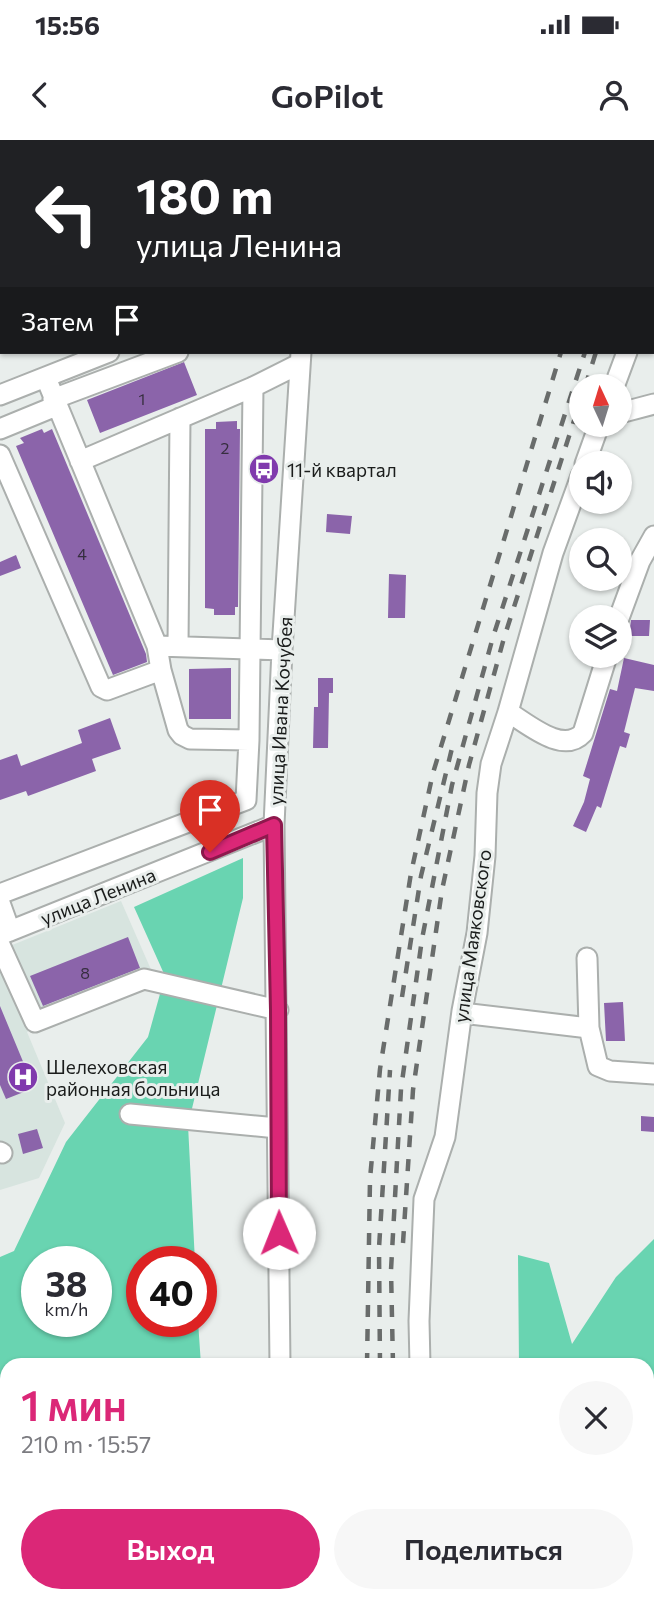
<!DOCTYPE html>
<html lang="ru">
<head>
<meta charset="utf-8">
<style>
	:root { --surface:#fff; --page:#f7f7f7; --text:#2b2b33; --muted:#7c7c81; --accent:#db2777 }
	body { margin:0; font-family:Commissioner,sans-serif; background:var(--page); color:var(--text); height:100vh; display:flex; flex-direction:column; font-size:26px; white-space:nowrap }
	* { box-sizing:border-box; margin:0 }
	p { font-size:23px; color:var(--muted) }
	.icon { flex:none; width:38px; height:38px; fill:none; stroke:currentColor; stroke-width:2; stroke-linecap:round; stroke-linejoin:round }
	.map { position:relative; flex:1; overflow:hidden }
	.sheet { position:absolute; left:0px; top:1218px; width:654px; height:245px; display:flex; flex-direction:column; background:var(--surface); border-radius:21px 21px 0 0; box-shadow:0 2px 5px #0004 }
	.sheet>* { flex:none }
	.banner { position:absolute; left:0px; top:0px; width:654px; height:214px; box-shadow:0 2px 5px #0004; background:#202124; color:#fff; overflow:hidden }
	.needle { width:46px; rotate:356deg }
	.buttons { position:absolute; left:569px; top:234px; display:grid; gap:14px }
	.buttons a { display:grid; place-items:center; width:63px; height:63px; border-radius:50%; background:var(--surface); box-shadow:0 2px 5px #0004; font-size:35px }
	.speed { position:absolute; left:21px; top:1106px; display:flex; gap:14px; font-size:35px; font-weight:700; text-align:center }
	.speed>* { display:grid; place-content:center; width:91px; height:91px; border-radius:50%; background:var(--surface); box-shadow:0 2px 5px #0004; line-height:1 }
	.speed small { font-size:18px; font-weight:400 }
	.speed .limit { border:10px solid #d22; background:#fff; color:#111 }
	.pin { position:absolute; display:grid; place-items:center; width:60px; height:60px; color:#fff; margin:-72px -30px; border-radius:50% 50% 50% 0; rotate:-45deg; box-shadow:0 0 7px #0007 }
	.pin .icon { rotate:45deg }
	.me { position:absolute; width:77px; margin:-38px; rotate:359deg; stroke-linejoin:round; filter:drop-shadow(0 0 5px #0008) }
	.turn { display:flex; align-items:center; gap:24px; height:147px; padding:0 21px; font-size:32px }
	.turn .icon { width:91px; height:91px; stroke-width:2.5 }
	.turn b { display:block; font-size:49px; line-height:60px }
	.then { display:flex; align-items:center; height:66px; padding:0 21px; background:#0003; gap:14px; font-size:26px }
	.round { display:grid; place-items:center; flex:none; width:74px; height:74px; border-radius:37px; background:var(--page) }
	.head { display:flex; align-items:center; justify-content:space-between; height:119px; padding:0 21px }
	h1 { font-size:42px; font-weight:600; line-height:52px; color:var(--accent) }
	.cta { display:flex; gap:14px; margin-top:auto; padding:14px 21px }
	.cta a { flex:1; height:80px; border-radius:42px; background:var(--accent); color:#fff; font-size:28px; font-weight:600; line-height:80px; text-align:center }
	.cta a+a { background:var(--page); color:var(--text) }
	.status { display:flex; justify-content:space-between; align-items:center; height:49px; padding:0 35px; background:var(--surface); direction:ltr }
	.status svg { height:19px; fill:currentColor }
	header { display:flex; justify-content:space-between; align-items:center; height:91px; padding:0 21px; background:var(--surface); font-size:32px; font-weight:600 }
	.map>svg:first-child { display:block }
</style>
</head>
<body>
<div class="status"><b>15:56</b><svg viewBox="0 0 49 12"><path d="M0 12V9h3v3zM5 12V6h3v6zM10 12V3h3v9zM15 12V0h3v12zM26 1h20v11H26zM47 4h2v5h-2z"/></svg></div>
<header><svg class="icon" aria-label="back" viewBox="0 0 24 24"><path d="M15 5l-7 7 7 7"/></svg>GoPilot<svg class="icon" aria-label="person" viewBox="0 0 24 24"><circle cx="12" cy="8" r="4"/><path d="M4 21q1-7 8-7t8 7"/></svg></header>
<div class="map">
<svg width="654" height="1463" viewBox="0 0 654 1463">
	<rect width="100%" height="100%" fill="#e9eeec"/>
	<!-- built -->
	<path fill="#d7e4df" d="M121 761 156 841 27 892 65 983 39 1038 0 1050V810Z"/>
	<!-- forest -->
	<path fill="#69d4b1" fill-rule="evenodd" d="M243 718V758L188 985 195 1122H142V1181H198L201 1225H7V1456H221L222 1463H0V1117L14 1111 66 1002 148 897 165 836 134 767ZM37 1122H96V1181H37Z
		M654 1099V1252L648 1257V1225H519L518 1115 549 1123 572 1204 616 1137Z
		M654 1327V1400L648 1403V1332Z
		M654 1440V1463H615L627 1456H648V1444Z"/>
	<!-- building -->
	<path fill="#8b64aa" d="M184 222 197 255 100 293 87 260Z
		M237 281V289H240L238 467H235V475H214V469L205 468V289H216V282Z
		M42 289 44 293 52 289 146 514 147 522 113 535 16 306 24 303 20 298Z
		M327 374 352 376 350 394 326 392Z
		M16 415 21 428 0 436V422Z
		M389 434 406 435 405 478H388Z
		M631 480H650L649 496H629Z
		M624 518 654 525V551L635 548 624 592 630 594 626 608 620 606 601 668 597 666 586 692 573 686 584 662 590 639 583 636 610 549 617 551Z
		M231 528V579H189V529Z
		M318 538H333V553H329L328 608H313L314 567H318Z
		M110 578 121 609 92 619 96 631 28 656 26 651 0 660V620L17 614 21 626 82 603 78 590Z
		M128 797 140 828 43 866 30 836Z
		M623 862 625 901H606L604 863Z
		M0 866 34 948 6 959 0 945Z
		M641 976 654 977V992L641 991Z
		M37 989 43 1008 23 1014 18 994Z"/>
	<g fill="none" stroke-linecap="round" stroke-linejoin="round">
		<!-- minor casing -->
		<g stroke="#abafad" stroke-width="23">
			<path id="minor" d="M31 0V2
				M158 0 159 2
				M288 0 289 2
				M368 2 369 0
				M653 140 654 137
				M46 238 157 506 282 510
				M614 247 627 212
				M0 255 109 212
				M53 259 178 212
				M620 273 654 264
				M0 289 56 266
				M0 315 101 547 107 550 161 530 157 506
				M80 321 253 247 299 224
				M585 324 599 285
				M619 478 640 421 654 396
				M178 506 180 278
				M161 530 178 590 182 595 190 599 249 600
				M508 572C528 584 563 615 583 593L607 516
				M0 754 246 660 249 600 253 247
				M0 763 10 791
				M0 795 274 685
				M0 805 35 882 144 839 278 870
				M587 818 589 888 598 926 610 931 654 934
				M462 873 589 888
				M130 974 277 988
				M0 1012 2 1013
				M280 1225 274 685 282 510 301 212
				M420 1225 419 1181 424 1059 445 997 462 871 477 793 485 716 487 653 491 624 508 572 553 413 581 336
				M648 1276 654 1271
				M257 1463 258 1456"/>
		</g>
		<!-- minor -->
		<use href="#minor" stroke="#fff" stroke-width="19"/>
		<!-- rail -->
		<path stroke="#696c6b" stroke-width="4.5" stroke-dasharray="12 12" stroke-linecap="butt" d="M628 2 629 0
			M639 2 640 0
			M652 2 653 0
			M653 36 654 32
			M585 247 596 212
			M402 857 421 736 453 604
			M403 1103 413 950 442 750 469 625 504 498 581 259
			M367 1225 370 1039 380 929 411 733 433 633 561 212
			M380 1225 379 1108 390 930
			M393 1225 391 1130 401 949 422 799 452 645 493 497 585 212
			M381 1456V1463
			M395 1456 396 1463
			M406 1456V1463"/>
	</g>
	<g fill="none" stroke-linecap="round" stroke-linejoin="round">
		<!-- route casing -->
		<g stroke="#8e194d" stroke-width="18">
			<path id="route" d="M210 712 274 685 278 870 279 1093"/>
		</g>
		<!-- route -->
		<use href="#route" stroke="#db2777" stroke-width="12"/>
	</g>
	<!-- icons -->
	<defs>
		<g id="bus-disc" transform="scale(1.575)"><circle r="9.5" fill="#803aad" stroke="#e9eeec"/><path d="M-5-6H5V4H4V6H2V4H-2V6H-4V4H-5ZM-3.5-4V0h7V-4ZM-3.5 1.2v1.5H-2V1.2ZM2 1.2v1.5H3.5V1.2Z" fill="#fff"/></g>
		<g id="hospital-disc" transform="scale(1.575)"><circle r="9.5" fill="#803aad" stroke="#e9eeec"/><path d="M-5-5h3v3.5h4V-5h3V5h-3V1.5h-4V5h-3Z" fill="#fff"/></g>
	</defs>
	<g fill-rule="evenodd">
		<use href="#bus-disc" x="264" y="329"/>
		<use href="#hospital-disc" x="23" y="937"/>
	</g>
	<g text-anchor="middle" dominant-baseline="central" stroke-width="6" stroke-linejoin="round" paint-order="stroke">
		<!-- number labels -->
		<g font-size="16" fill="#362e3f">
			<text x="142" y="258">1</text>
			<text x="225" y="307">2</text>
			<text x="82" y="413">4</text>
			<text x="85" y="832">8</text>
		</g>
		<!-- poi labels -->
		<g font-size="19" fill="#1a1c1b" stroke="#e9eeec" text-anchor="start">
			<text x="287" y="329">11-й квартал</text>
			<text x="46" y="926">Шелеховская<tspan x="46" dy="22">районная больница</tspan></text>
		</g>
		<!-- street labels -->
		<g font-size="19" fill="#1a1c1b" stroke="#e9eeec">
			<text transform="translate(280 571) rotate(-87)">улица Ивана Кочубея</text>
			<text transform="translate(98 756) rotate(-22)">улица Ленина</text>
			<text transform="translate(472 796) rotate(-82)">улица Маяковского</text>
		</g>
	</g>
</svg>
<div class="buttons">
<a><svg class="needle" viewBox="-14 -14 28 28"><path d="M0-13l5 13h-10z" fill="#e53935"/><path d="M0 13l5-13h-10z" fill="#7c7c81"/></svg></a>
<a><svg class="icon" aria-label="sound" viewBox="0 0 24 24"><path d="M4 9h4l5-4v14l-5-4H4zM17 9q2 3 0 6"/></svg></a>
<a><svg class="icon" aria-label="search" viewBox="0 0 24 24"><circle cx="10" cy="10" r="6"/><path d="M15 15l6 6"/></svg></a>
<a><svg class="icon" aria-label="layers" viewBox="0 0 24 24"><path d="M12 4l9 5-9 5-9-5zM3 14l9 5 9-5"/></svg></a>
</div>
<div class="speed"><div>38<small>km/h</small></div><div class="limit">40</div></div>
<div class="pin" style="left:210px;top:712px;background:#d93025"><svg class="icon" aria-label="arrive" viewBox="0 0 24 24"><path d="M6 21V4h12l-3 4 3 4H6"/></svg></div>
<svg class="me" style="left:279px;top:1093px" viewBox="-20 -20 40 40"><circle r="19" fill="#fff"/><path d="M0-13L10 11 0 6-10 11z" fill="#db2777"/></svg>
<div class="banner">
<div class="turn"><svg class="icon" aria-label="left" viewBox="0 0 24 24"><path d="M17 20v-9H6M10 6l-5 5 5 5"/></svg><div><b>180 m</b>улица Ленина</div></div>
<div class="then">Затем<svg class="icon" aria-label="arrive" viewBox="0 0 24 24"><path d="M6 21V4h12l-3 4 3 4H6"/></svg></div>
</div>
<section class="sheet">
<div class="head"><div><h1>1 мин</h1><p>210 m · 15:57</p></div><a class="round"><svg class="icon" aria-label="close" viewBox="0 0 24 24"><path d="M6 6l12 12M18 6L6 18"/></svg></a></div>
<div class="cta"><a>Выход</a><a>Поделиться</a></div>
</section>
</div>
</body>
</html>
